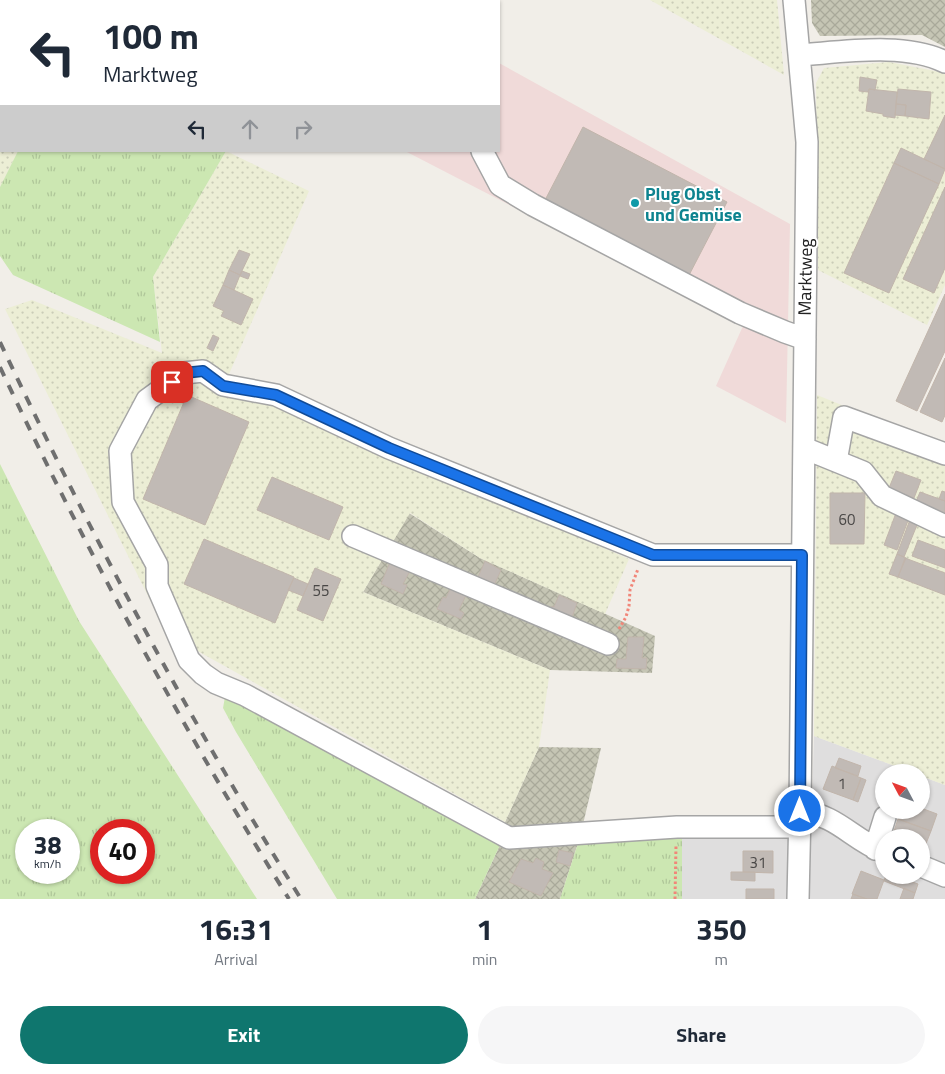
<!DOCTYPE html>
<html lang="en">
<head>
<meta charset="utf-8">
<style>
	:root { --surface:#fff; --page:#f6f6f7; --text:#1f2937; --muted:#747a83; --accent:#0f766e }
	body { margin:0; font-family:"Titillium Web",sans-serif; background:var(--page); color:var(--text); height:100vh; display:flex; flex-direction:column; font-size:19px; white-space:nowrap }
	* { box-sizing:border-box; margin:0 }
	p { font-size:16px; color:var(--muted) }
	.icon { flex:none; width:28px; height:28px; fill:none; stroke:currentColor; stroke-width:2; stroke-linecap:round; stroke-linejoin:round }
	.map { position:relative; height:899px; overflow:hidden }
	.drawer { display:flex; flex-direction:column; background:var(--surface); flex:1 }
	.drawer>* { flex:none }
	.guide { position:absolute; left:0px; top:0px; width:500px; height:152px; box-shadow:0 1px 4px #0004; background:#fff; color:var(--text); overflow:hidden }
	.needle { width:32px; rotate:311deg }
	.fabs { position:absolute; left:875px; top:764px; display:grid; gap:10px }
	.fabs a { display:grid; place-items:center; width:55px; height:55px; border-radius:50%; background:var(--surface); box-shadow:0 1px 4px #0004; font-size:25px }
	.speed { position:absolute; left:15px; top:819px; display:flex; gap:10px; font-size:25px; font-weight:700; text-align:center }
	.speed>* { display:grid; place-content:center; width:65px; height:65px; border-radius:50%; background:var(--surface); box-shadow:0 1px 4px #0004; line-height:1 }
	.speed small { font-size:12px; font-weight:400 }
	.speed .limit { border:8px solid #d22; background:#fff; color:#111 }
	.pin { position:absolute; display:grid; place-items:center; width:42px; height:42px; color:#fff; margin:-21px; border-radius:10px; box-shadow:0 2px 8px #0006 }
	.me { position:absolute; width:55px; margin:-28px; rotate:0deg; stroke-linejoin:round; filter:drop-shadow(0 0 4px #0008) }
	.turn { display:flex; align-items:center; gap:18px; height:105px; padding:0 20px; font-size:22px }
	.turn .icon { width:65px; height:65px; stroke-width:2.5 }
	.turn b { display:block; font-size:35px; line-height:42px }
	.lanes { display:flex; align-items:center; height:48px; padding:0 20px; background:#0003; justify-content:center; gap:25px; direction:ltr }
	.lanes .off { opacity:.35 }
	.eta { display:flex; justify-content:space-evenly; align-items:center; height:85px; text-align:center }
	.eta b { font-size:30px; font-weight:700; line-height:35px }
	.button { display:flex; gap:10px; margin-top:auto; padding:10px 20px }
	.button a { flex:1; height:58px; border-radius:30px; background:var(--accent); color:#fff; font-size:20px; font-weight:700; line-height:58px; text-align:center }
	.button a+a { background:var(--page); color:var(--text) }
	.map>svg:first-child { display:block }
</style>
</head>
<body>
<div class="map">
<svg width="945" height="899" viewBox="0 0 945 899">
	<defs>
		<pattern id="construction-cross-hatch" width="8" height="8" patternUnits="userSpaceOnUse" patternTransform="scale(1.25)"><rect width="8" height="8" fill="#c5c5b4"/><path d="M0 0l8 8M0 8l8-8" fill="none" stroke="#a9a99a"/></pattern>
		<pattern id="farmland-dots" width="8" height="8" patternUnits="userSpaceOnUse" patternTransform="scale(1.25)"><rect width="8" height="8" fill="#eceed5"/><path d="M2 2h.1M6 6h.1" fill="none" stroke="#caccb7" stroke-width="1.8" stroke-linecap="round"/></pattern>
		<pattern id="grass-tufts" width="24" height="20" patternUnits="userSpaceOnUse" patternTransform="scale(1.25)"><rect width="24" height="20" fill="#cce7b2"/><path d="M3 7l-1-3M5 7V3M7 7l1-3M15 17l-1-3M17 17v-4M19 17l1-3" fill="none" stroke="#afc699"/></pattern>
	</defs>
	<rect width="100%" height="100%" fill="#f1eee8"/>
	<!-- residential -->
	<path fill="#dfdede" fill-rule="evenodd" d="M814 736 911 772H884V810H921V776L945 785V899H682V837H811ZM884 838H921V875H884Z"/>
	<!-- commercial -->
	<path fill="#f0dad9" d="M499 63 790 224 786 423 716 386 743 326 405 151H499Z"/>
	<!-- construction -->
	<path fill="url(#construction-cross-hatch)" d="M811 0H945V47L922 35 820 36 812 23Z
		M409 513 480 558 655 636 652 673 550 670 363 592Z
		M539 747 601 748 580 837 560 899H475L505 834V822Z"/>
	<!-- farmland -->
	<path fill="url(#farmland-dots)" d="M0 0H94L1 1V151H18L0 187Z
		M650 0H777L784 75Z
		M889 62 945 73V285L927 325 818 270 816 83 824 68Z
		M226 151 309 191 226 381 629 559 605 614 480 558 410 513 363 592 550 670 539 747 505 822 167 634 5 309 32 300 162 353 153 277Z
		M817 395 945 447V785L921 776V772H911L814 736Z"/>
	<!-- grass -->
	<path fill="url(#grass-tufts)" fill-rule="evenodd" d="M18 151H226L153 277 160 342 13 275 0 256V187Z
		M0 464 79 621 257 899H0ZM26 830H69V872H26ZM101 830H144V872H101Z
		M225 697 505 834 475 899H337L236 732 223 708Z
		M580 837H682V899H560Z"/>
	<!-- building -->
	<path fill="#c1bab5" stroke="#c1b5ab" d="M860 77 877 80 875 90 869 89 868 92 859 91Z
		M869 89 897 92 895 118 883 116V114L866 111Z
		M898 89 931 92 929 119 905 116 906 105 896 104Z
		M896 104 906 105 905 116 895 115Z
		M945 115V169L924 159Z
		M583 127 727 202 687 279 543 204Z
		M901 148 945 169 939 184 894 163Z
		M894 163 939 184 889 293 844 273Z
		M945 187V268L934 293 903 279Z
		M239 250 250 254 240 275 229 270Z
		M229 270 240 275 234 290 223 285Z
		M242 271 250 274 248 279 240 276Z
		M223 285 253 299 241 325 221 316 224 311 213 306Z
		M945 294V351L917 411 896 401Z
		M213 335 219 338 213 351 207 348Z
		M945 358V415L942 422 920 412Z
		M187 395 249 422 205 525 143 499Z
		M896 471 921 480 914 498 889 488Z
		M272 477 343 507 329 540 257 510Z
		M942 491 945 492V501L939 499Z
		M920 492 945 501V519L914 507Z
		M830 493H865L864 544H830Z
		M896 513 909 518 897 550 884 545Z
		M911 517 919 520 904 557 897 554Z
		M204 539 294 577 275 623 184 584Z
		M918 540 945 550V568L912 556Z
		M897 554 906 558 898 577 889 574Z
		M905 558 945 573V595L898 577Z
		M485 561 501 570 492 590 475 584Z
		M390 562 410 571 403 584 407 585 403 594 381 584Z
		M315 568 341 579 323 621 297 610Z
		M294 578 308 584 303 596 288 590Z
		M452 585 468 591 459 610 464 613 461 619 437 609 443 597 446 598Z
		M559 595 577 603 570 623 548 615 552 606 554 607Z
		M628 637H644L642 658H647L646 669 616 668 617 659H626Z
		M839 758 861 766 858 776 835 768Z
		M832 766 861 778 853 800 823 789Z
		M861 778 866 780 858 802 853 800Z
		M921 808 937 814 931 831 898 819 901 810H921Z
		M898 819 931 831 925 846 921 845V838H903L893 834Z
		M559 850 573 853 570 866 556 862Z
		M743 851H773V873L743 872Z
		M536 858 544 862 542 869 553 873 541 896 509 882 521 859 533 863Z
		M861 871 884 880 877 899H867L852 894Z
		M731 872H755V881L731 880Z
		M886 875H893L918 884 915 893 884 881Z
		M904 888 915 893 913 899H900Z
		M746 889H774V899H746Z
		M853 894 867 899H851Z"/>
	<g fill="none" stroke-linecap="round" stroke-linejoin="round">
		<!-- minor casing -->
		<g stroke="#a5a5a5" stroke-width="24">
			<path id="minor" d="M794 0 807 142 800 811 798 899
				M800 55C843 52 906 42 945 62
				M482 151 500 185 533 205 740 313 785 332 805 339
				M804 448 863 472 882 496 945 526
				M836 461 844 417 945 454
				M353 536 608 644
				M800 811C838 815 851 839 884 852
				M800 827H677L509 838 245 695 216 683 203 674 189 660 157 586V565L123 502 120 451 147 400 184 373 203 371 223 385 276 395 389 448 653 555H802
				M875 849 885 817
				M921 866 945 876"/>
		</g>
		<!-- path -->
		<path stroke="#f18679" stroke-width="3" stroke-dasharray="2.5 2.5" stroke-linecap="butt" d="M619 629 626 617 629 606 630 590 638 569
			M675 899 676 845"/>
		<!-- minor -->
		<use href="#minor" stroke="#fff" stroke-width="21"/>
		<!-- rail -->
		<path stroke="#6f6f6f" stroke-width="4" stroke-dasharray="10 10" stroke-linecap="butt" d="M0 342C90 533 189 720 301 899
			M0 367C86 550 182 728 289 899"/>
	</g>
	<g fill="none" stroke-linecap="round" stroke-linejoin="round">
		<!-- route casing -->
		<g stroke="#114b97" stroke-width="12">
			<path id="route" d="M172 382 184 373 203 371 223 386 276 395 389 448 653 555H802L800 811"/>
		</g>
		<!-- route -->
		<use href="#route" stroke="#1a73e8" stroke-width="9"/>
	</g>
	<!-- markers -->
	<circle fill="#0f9aa8" stroke="#fff" stroke-width="2" cx="635" cy="203" r="5"/>
	<g text-anchor="middle" dominant-baseline="central" stroke-width="4" stroke-linejoin="round" paint-order="stroke">
		<!-- number labels -->
		<g font-size="15" fill="#494746">
			<text x="847" y="519">60</text>
			<text x="321" y="590">55</text>
			<text x="842" y="783">1</text>
			<text x="758" y="862">31</text>
		</g>
		<!-- culture labels -->
		<g font-size="18" font-weight="bold" fill="#0d838f" stroke="#fff" text-anchor="start">
			<text x="645" y="193">Plug Obst<tspan x="645" dy="21">und Gemüse</tspan></text>
		</g>
		<!-- street labels -->
		<g font-size="18" fill="#212121" stroke="#fff">
			<text transform="translate(805 277) rotate(-89)">Marktweg</text>
		</g>
	</g>
</svg>
<div class="fabs">
<a><svg class="needle" viewBox="-14 -14 28 28"><path d="M0-13l5 13h-10z" fill="#e53935"/><path d="M0 13l5-13h-10z" fill="#747a83"/></svg></a>
<a><svg class="icon" aria-label="search" viewBox="0 0 24 24"><circle cx="10" cy="10" r="6"/><path d="M15 15l6 6"/></svg></a>
</div>
<div class="speed"><div>38<small>km/h</small></div><div class="limit">40</div></div>
<div class="pin" style="left:172px;top:382px;background:#d93025"><svg class="icon" aria-label="arrive" viewBox="0 0 24 24"><path d="M6 21V4h12l-3 4 3 4H6"/></svg></div>
<svg class="me" style="left:800px;top:811px" viewBox="-20 -20 40 40"><circle r="17" fill="#1a73e8" stroke="#fff" stroke-width="3"/><path d="M0-11L8 9 0 5-8 9z" fill="#fff"/></svg>
<div class="guide">
<div class="turn"><svg class="icon" aria-label="left" viewBox="0 0 24 24"><path d="M17 20v-9H6M10 6l-5 5 5 5"/></svg><div><b>100 m</b>Marktweg</div></div>
<div class="lanes"><svg class="icon" aria-label="left" viewBox="0 0 24 24"><path d="M17 20v-9H6M10 6l-5 5 5 5"/></svg><svg class="icon off" aria-label="ahead" viewBox="0 0 24 24"><path d="M12 20V5M6 11l6-6 6 6"/></svg><svg class="icon off" aria-label="right" viewBox="0 0 24 24"><path d="M7 20v-9h11M14 6l5 5-5 5"/></svg></div>
</div>
</div>
<section class="drawer">
<div class="eta">
<div><b>16:31</b><p>Arrival</p></div>
<div><b>1</b><p>min</p></div>
<div><b>350</b><p>m</p></div>
</div>
<div class="button"><a>Exit</a><a>Share</a></div>
</section>
</body>
</html>
